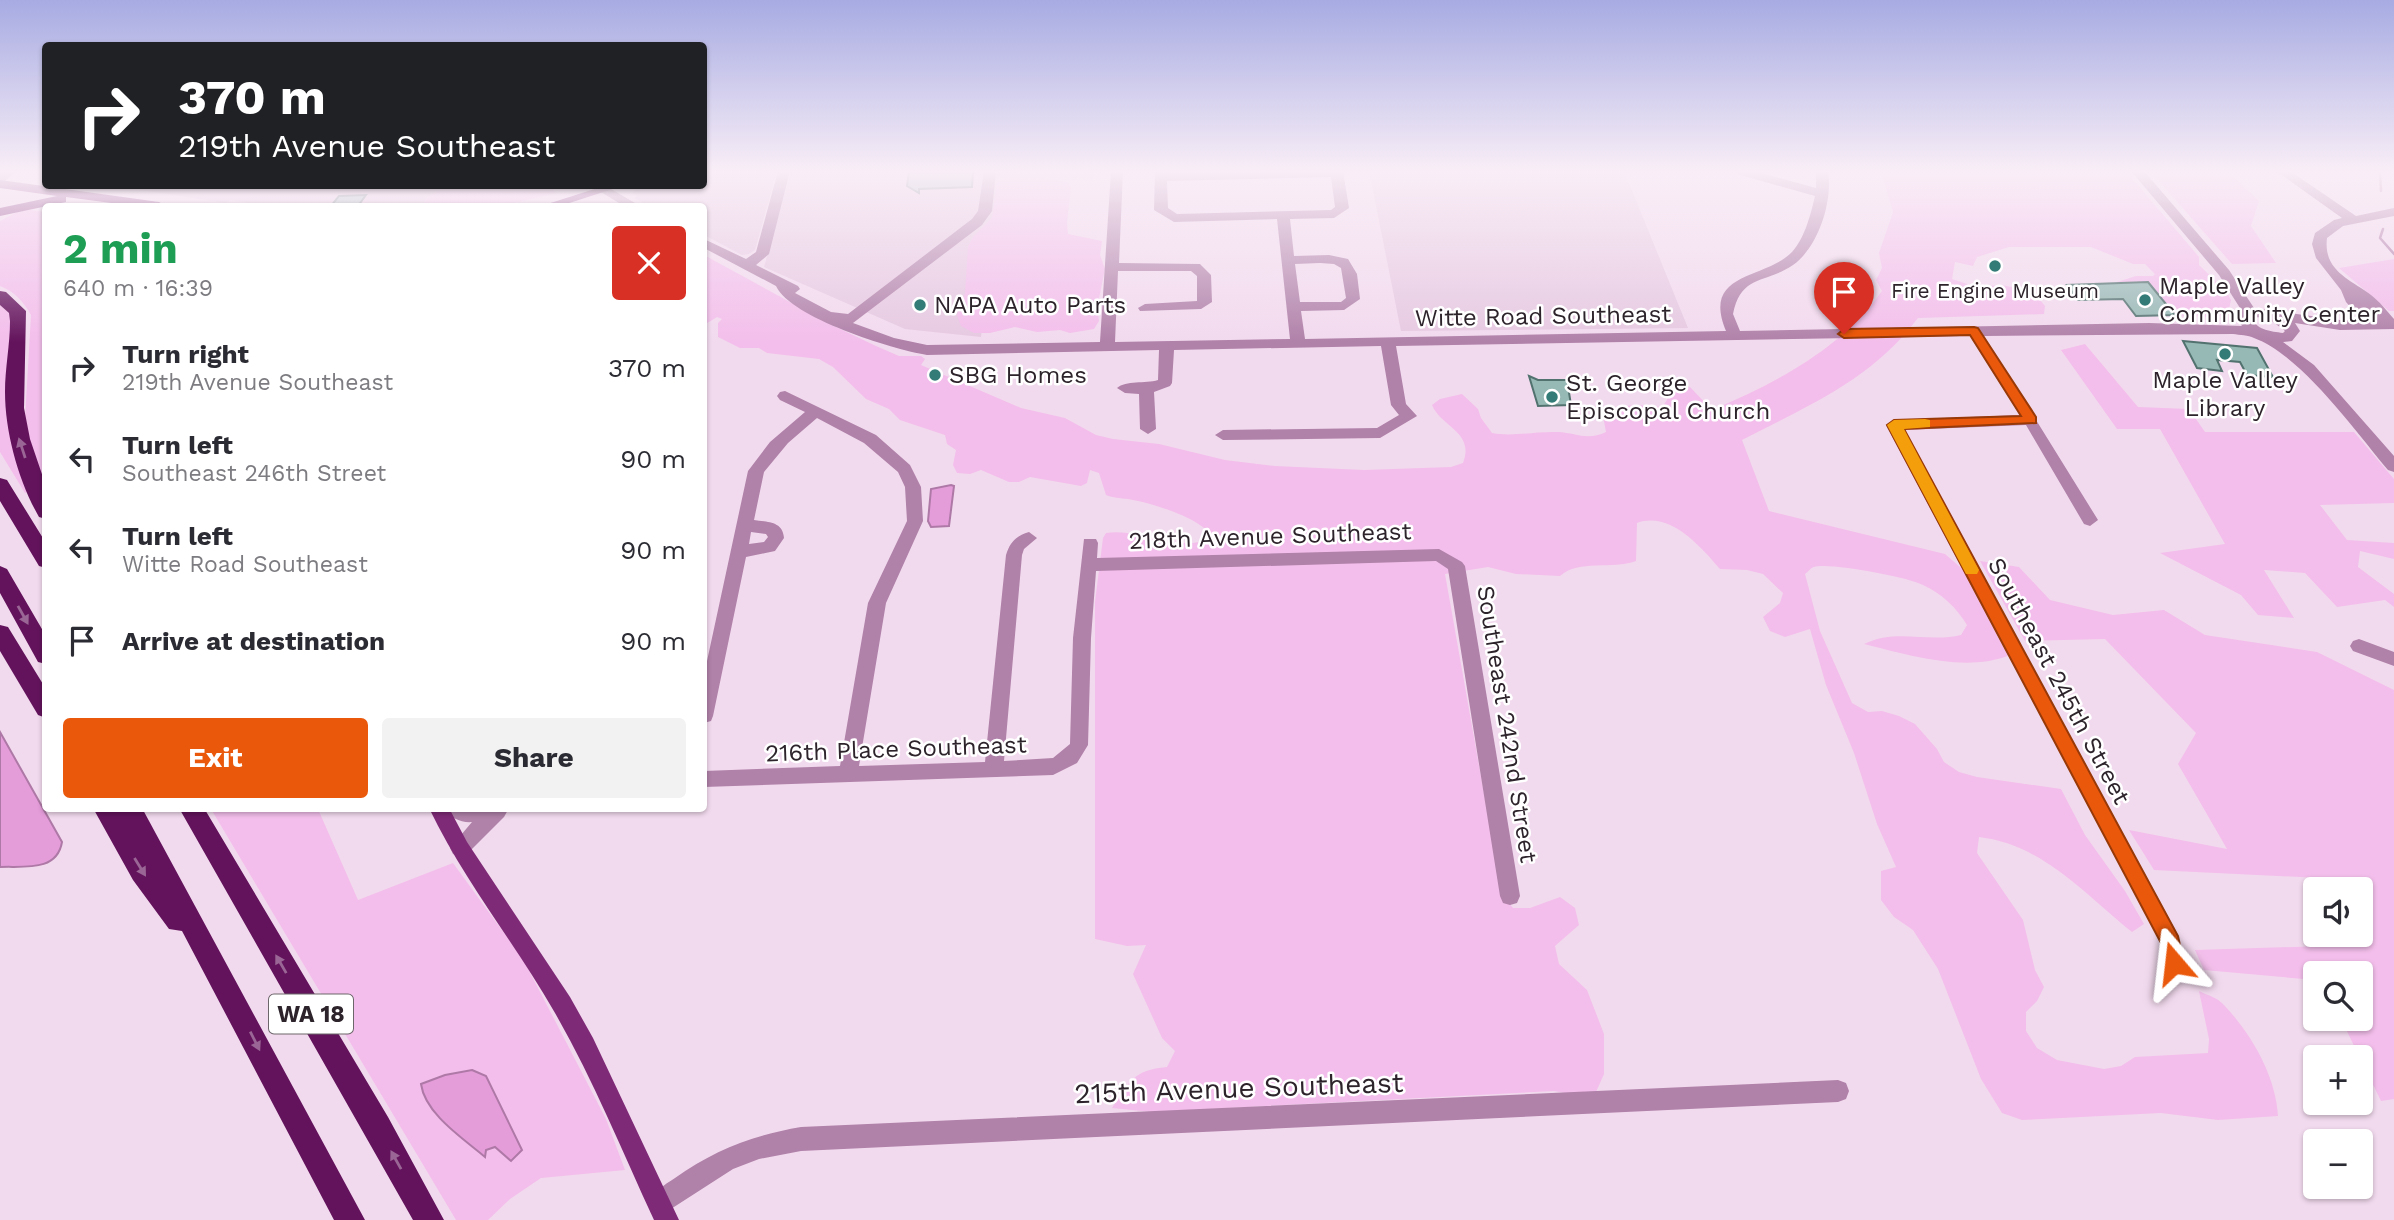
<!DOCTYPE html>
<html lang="en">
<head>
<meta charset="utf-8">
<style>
	:root { --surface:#fff; --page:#f2f2f3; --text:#2b2b33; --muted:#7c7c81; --accent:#ea580c }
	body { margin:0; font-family:"Work Sans",sans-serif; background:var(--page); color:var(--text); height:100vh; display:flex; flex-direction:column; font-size:26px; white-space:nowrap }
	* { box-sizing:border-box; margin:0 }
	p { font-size:23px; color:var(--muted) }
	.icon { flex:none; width:38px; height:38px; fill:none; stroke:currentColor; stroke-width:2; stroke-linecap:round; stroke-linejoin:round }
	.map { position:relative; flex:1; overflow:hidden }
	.panel { position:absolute; left:42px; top:203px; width:665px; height:609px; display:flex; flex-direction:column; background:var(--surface); border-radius:7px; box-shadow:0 2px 5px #0004 }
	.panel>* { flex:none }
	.hud { position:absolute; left:42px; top:42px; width:665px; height:147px; border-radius:7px; box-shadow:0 2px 5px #0004; background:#202124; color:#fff; overflow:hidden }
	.tools { position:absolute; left:2303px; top:877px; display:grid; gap:14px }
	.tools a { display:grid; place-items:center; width:70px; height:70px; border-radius:7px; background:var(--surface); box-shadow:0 2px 5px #0004; font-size:35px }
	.pin { position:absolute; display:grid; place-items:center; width:60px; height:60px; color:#fff; margin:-72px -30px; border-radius:50% 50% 50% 0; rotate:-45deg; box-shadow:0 0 7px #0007 }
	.pin .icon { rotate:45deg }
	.me { position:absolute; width:77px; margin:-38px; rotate:343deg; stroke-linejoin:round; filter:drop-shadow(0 0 5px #0008) }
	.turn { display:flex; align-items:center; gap:24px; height:147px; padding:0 21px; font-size:32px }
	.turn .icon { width:91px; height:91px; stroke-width:2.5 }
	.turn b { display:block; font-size:49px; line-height:60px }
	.round { display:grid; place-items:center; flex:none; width:74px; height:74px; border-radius:7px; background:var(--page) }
	.head { display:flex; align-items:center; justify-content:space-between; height:119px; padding:0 21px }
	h1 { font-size:42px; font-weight:700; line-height:52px; color:#1e9e55 }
	.button { display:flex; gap:14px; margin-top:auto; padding:14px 21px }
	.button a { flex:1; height:80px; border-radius:7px; background:var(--accent); color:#fff; font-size:28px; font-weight:700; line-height:80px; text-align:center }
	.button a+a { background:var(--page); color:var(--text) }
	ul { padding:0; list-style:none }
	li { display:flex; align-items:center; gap:21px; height:91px; padding:0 21px }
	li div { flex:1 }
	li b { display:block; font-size:26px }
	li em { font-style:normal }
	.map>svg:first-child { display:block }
</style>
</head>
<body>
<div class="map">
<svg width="2394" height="1220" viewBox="0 0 2394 1220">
	<rect width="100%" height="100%" fill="#f2daee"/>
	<!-- built -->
	<path fill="#e6c9e1" d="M704 171H777L755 250 749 254 742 255 704 235V206H650L634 198 637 196 633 193 635 189 644 186H704Z
		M791 171H1093V179L1000 182 981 337 905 329 764 267Z
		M1369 171H1624L1688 328 1401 331Z
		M116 186H444L427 198 422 206H256V204L231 200 225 203Z"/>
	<!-- green -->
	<path fill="#f3beeb" d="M1881 171H2126L2199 257V265L2226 291 2231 300 2228 314 2210 317 2175 315 2148 282 2114 283 2136 276H2153L2155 274 2145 264H2133L2091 247H2009L1977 257 1973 266 1955 262 1952 279 1976 287 2001 285 2033 291 2045 306 2044 314 1918 318C1870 381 1809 405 1742 440L1769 511 1945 554 1967 573 2010 655C1966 673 1909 655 1864 644 1896 628 1928 643 1961 635L1967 625C1956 607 1942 594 1923 585 1908 577 1828 562 1814 567 1810 568 1808 572 1805 574L1820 631 1852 703 1868 712 1882 711 1899 716 1915 724 1937 749 1944 762 1959 772 1977 777 2061 789 2085 835 2125 891 2144 924 2132 932C2084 894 2044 845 1979 837L1977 853 2023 920 2035 970 2044 987 2037 1001 2026 1012V1031L2037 1048 2057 1060 2104 1069 2121 1066 2135 1057 2208 1053 2209 1039 2199 991C2207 995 2218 998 2223 1004 2251 1033 2276 1076 2278 1116L2218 1120 2161 1113 2022 1120 2002 1113 1981 1079 1938 969 1913 930 1894 917 1881 900V871L1896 867 1877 824 1854 753 1826 685 1810 629 1785 637 1770 631 1763 617 1780 603 1783 593 1763 574 1747 570 1720 569C1700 546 1670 511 1637 523L1636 561C1612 570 1579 559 1560 576L1516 574 1488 567 1445 574 1502 895 1513 908H1530L1560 897 1575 908 1579 925 1555 946 1559 964 1587 990 1604 1034V1074L1596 1092 1576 1095 1554 1091 1152 1112 1112 1108C1129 1082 1133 1070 1167 1067L1175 1051 1162 1038 1133 974 1146 945 1127 946 1095 939V602L1103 538 1106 533C1140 527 1185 555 1211 537 1204 518 1147 502 1128 499 1120 498 1113 498 1106 495L1099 473 1090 470 1087 483 1081 486 1030 477 1019 482H1009L981 470 970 474 957 473 953 465 956 450 947 444 945 435 900 420 889 409 866 399 833 367 819 359 767 353 759 348H740L718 337V323L722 319 717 317 704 325V255L832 325 876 346 899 356H921L925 359 921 365 1021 408 1065 418 1096 435 1113 439 1159 444 1225 460 1275 466 1364 470 1451 467 1463 463C1475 432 1441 427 1432 405L1440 399 1462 394 1478 409 1481 418 1492 433C1514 437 1535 431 1558 432 1576 433 1588 441 1606 432L1603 416C1622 402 1639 405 1662 407L1667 400 1668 392 1690 387 1712 410C1776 383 1841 349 1882 291L1876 280 1882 268 1879 253 1893 212Z
		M2150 171H2228L2259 201 2251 226 2276 263 2232 264Z
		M1007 178H1042L1068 182 1071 188 1067 222 1068 234 1102 241 1100 255 1105 269 1097 308 1099 321 1094 329 1070 333 1060 330 1037 332 1015 327 990 333H974L961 326 957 315 965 293 968 247 973 237 992 218 997 181Z
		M444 186H556L553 191 556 193 502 206H422L427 198Z
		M23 209 45 212V487L33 459 25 419 31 315C24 302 14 291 0 286V221Z
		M2394 259V311H2389L2339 268Z
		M0 305 9 313 12 321 27 492 25 493 0 452Z
		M2085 344 2138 407 2189 409 2205 432H2354L2394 479V503L2320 505 2347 540 2394 543V559L2360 551 2358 567 2394 594V607L2385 600 2337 607 2305 573 2264 570 2294 618 2258 615 2241 595 2160 553 2225 544 2160 429H2117L2061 350Z
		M1980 561 2019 567 2050 600 2113 615 2164 610 2205 635 2317 652 2394 690V1099L2381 1101 2341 1019 2361 1018V973H2315V980L2204 970 2195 950 2354 945 2350 935 2361 934V889H2326L2320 878 2154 870 2129 830 2227 849 2178 764 2196 733 2105 639 2025 641Z
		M211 809H318L358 900 453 863 523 959 606 1119 625 1170 541 1178 510 1199 488 1220H456Z"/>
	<!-- water -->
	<path fill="#e59dda" stroke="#ae79a6" stroke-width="2" d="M951 485 954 486 949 526 931 527 928 521 931 489Z
		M0 732 62 842C57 872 24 866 0 867Z
		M472 1070 486 1076 522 1150 511 1161 495 1147 486 1150 485 1157C464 1139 425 1114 421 1084L445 1075Z"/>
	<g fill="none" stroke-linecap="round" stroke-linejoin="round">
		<!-- stream -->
		<path stroke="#ae79a6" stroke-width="2.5" d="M2380 171 2381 191
			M2383 229 2380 238 2394 254"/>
	</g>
	<!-- building -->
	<path fill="#96b9b5" stroke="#52726f" stroke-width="2" d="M909 171H973L972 187 919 189V193L907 186Z
		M366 195 358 206H331L339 196Z
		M2148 282 2175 315 2136 316 2123 299 2078 300 2067 285Z
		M2183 341 2257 348 2273 377 2247 375 2240 362 2217 360 2222 371 2197 368Z
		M1529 376 1538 380H1567L1571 405 1538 406Z"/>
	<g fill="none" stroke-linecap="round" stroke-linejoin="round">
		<!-- minor -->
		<path fill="#b081a9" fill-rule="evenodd" d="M4 171H17L0 185V174Z
			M778 171H790L769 254 756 265 798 286 800 289 795 293 831 312 848 314 972 219 978 211 984 171H996L992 211 982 225 853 323 894 338 927 345 1100 342 1111 171H1123L1119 263 1200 264 1211 275 1212 302 1201 309 1140 311 1138 308 1145 304 1197 301V276L1191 271H1118L1115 342 1290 339 1277 219 1174 222 1154 210 1155 171H1167V173L1343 171 1349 208 1334 218 1290 219 1294 256 1329 255 1348 259 1357 274 1360 299 1344 310 1301 311 1305 339 1726 331C1701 271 1765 280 1792 252 1805 238 1811 213 1815 196L1737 174 1735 171H1754L1816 188V171H1828C1833 200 1819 247 1793 265 1765 284 1741 274 1733 314L1740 331 2149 323 2242 326 2237 319 2240 308 2219 275 2131 171H2144L2229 270 2254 308 2340 320H2362L2346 302 2341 290 2316 258 2312 244 2315 233 2334 220 2342 218 2276 171H2290L2356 216 2394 208V216L2343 226 2327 238C2323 271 2350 279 2371 295 2379 301 2387 311 2394 319V329L2340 330 2295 323 2300 331 2292 341 2283 342 2314 365 2394 456V472L2388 470C2356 432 2301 355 2254 338 2248 335 2240 335 2233 334L1984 336 2098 520 2090 526 2084 524 2026 425 1904 430 2178 935 2185 963 2182 970 2174 973 2166 970 2161 943 1886 425 1894 420 2020 415 1970 336 1396 346 1406 404 1417 416 1380 438 1223 440 1215 435 1223 430 1377 428 1399 415 1391 405 1381 346 1174 350 1172 383 1170 386 1154 392 1156 429 1148 434 1140 429 1139 394 1125 393 1117 388C1126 380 1145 384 1158 380L1159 350 927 355C892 349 791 318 776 286L704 248V239L746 259 756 252ZM1331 177 1335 207 1331 210 1177 214 1168 208 1167 181ZM1320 263 1334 264 1341 268 1346 298 1341 302H1300L1295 264ZM2254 317 2268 318 2285 331 2283 333C2270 331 2260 331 2251 319Z
			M591 186H606L640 206H624Z
			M785 391 876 435 910 465 921 487 923 521 886 603 859 766 985 762 1006 555C1010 542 1016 536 1029 532L1037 538 1024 549 1022 555 1004 761 1053 758 1070 744 1073 638 1084 539H1096L1098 543 1097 558 1439 549 1462 562 1465 566 1520 896 1517 903 1510 905 1503 903 1500 896 1448 569 1436 561 1096 571 1091 638 1088 745 1077 763 1053 775 704 787V771L840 766 868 603 907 521 905 487 898 472 864 443 817 418 788 443 764 472 754 520C767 522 783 521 784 538L775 551 746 557 713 716 711 721 704 723V675L748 471 770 442 805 412 780 400 777 396 780 392ZM751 532 766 534 768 537 764 542 749 544Z
			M2359 639 2394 652V666L2353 651 2350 646 2353 641Z
			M444 808H509L504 817 467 854 460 857 453 854 450 848 472 822C462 823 449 818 444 808Z
			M1838 1080 1846 1083 1849 1091 1846 1099 1838 1102 801 1151 759 1159 733 1169 660 1216 651 1213 648 1204C653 1192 664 1185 675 1178 714 1150 754 1135 801 1127Z"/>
		<!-- major -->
		<path fill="#7f2a77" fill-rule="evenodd" d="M0 180 159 202 166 206H134L66 197V202L0 216V208L57 196 0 188Z
			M604 186H622L560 206H541Z
			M429 808H449L467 842 570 997 593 1038 679 1220H654C622 1151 593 1079 555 1013 515 943 464 881 429 808Z"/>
		<!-- highway -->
		<path fill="#63135c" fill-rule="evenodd" d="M0 291 6 292 26 311 24 408 30 439 46 486V519L39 517C19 482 5 433 5 392 5 368 10 345 10 321L9 313 0 305Z
			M0 478 7 480 46 543V568L39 566 0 501Z
			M0 566 7 569 46 636V664L38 662 0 593Z
			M0 625 8 627 46 689V718L38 715 0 651Z
			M93 808H142L365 1220H334L182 931 169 929 133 880Z
			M179 808H204L388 1117 444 1220H413Z"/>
	</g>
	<!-- one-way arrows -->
	<defs><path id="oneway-solid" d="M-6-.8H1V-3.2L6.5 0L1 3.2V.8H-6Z" transform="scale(1.75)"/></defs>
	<g fill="#9a6695">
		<use href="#oneway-solid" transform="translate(22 448) rotate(-108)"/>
		<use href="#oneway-solid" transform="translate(23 615) rotate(61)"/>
		<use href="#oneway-solid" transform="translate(140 867) rotate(58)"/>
		<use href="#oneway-solid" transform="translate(281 964) rotate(-120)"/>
		<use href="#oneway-solid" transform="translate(255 1041) rotate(63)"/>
		<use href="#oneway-solid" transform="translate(396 1160) rotate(-119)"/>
	</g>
	<!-- sky -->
	<linearGradient id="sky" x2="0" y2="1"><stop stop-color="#a7abe2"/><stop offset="0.5" stop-color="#f9eef7"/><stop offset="1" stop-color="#f9eef7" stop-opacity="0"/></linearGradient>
	<rect width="2394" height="342" fill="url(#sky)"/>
	<!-- route -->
	<path fill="#ea580c" stroke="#983908" stroke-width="2" d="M1974 327 1978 328 2036 417V423L1904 429 2178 936 2184 963 2181 969 2174 972 2167 969 2161 943 1887 425 1894 420 2021 416 1970 335 1844 338 1838 334 1844 329Z"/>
	<!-- slow -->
	<path fill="#f59e0b" d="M1925 419 1930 420V427L1904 429 1979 570 1977 574H1966L1887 425 1894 420Z"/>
	<!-- markers -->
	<g fill="#337b76" stroke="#fff" stroke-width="2.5">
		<circle cx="1995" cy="266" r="7"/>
		<circle cx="2145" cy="300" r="7"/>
		<circle cx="920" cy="305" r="7"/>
		<circle cx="2225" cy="354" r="7"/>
		<circle cx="935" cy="375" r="7"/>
		<circle cx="1552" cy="397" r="7"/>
	</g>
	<g text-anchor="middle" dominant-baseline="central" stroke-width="5" stroke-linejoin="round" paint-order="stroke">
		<!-- far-poi labels -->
		<g font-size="21" fill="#2d242b" stroke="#fff">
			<text x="1995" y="290">Fire Engine Museum</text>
		</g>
		<!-- shield labels -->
		<rect fill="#fff" stroke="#6c666b" stroke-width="2" x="269" y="994.5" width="84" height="39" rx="5"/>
		<g font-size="23" font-weight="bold" fill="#2d242b">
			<text x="311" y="1014">WA 18</text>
		</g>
		<!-- poi labels -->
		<g font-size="24" fill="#2d242b" stroke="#fff" text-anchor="start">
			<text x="2159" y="286">Maple Valley<tspan x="2159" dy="28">Community Center</tspan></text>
			<text x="934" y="305">NAPA Auto Parts</text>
			<text x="949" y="375">SBG Homes</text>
			<text x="2225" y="380" text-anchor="middle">Maple Valley<tspan x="2225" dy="28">Library</tspan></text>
			<text x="1566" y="383">St. George<tspan x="1566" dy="28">Episcopal Church</tspan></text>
		</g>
		<!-- street labels -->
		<g font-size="24" fill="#2d242b" stroke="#fff">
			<text transform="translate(1543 316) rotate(-1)">Witte Road Southeast</text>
			<text transform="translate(1270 536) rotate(-2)">218th Avenue Southeast</text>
			<text transform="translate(2059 681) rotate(62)">Southeast 245th Street</text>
			<text transform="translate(1507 724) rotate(81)">Southeast 242nd Street</text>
			<text transform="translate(896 749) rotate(-2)">216th Place Southeast</text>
		</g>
		<!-- near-street labels -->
		<g font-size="28" fill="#2d242b" stroke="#fff">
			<text transform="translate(1239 1088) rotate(-2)">215th Avenue Southeast</text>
		</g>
	</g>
</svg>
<div class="tools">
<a><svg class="icon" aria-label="sound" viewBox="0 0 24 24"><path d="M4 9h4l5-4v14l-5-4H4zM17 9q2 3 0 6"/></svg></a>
<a><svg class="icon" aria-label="search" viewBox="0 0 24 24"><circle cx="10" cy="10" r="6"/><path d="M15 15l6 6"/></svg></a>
<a>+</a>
<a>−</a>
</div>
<div class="pin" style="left:1844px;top:334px;background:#d93025"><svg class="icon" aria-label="arrive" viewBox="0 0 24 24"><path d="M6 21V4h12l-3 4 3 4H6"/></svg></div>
<svg class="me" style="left:2174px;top:963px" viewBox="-20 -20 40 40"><path d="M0-17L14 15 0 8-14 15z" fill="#ea580c" stroke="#fff" stroke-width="4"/></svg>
<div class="hud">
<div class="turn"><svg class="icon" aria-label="right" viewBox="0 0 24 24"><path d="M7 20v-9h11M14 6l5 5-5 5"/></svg><div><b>370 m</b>219th Avenue Southeast</div></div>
</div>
<section class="panel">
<div class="head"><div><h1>2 min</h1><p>640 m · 16:39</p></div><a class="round" style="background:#d93025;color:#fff"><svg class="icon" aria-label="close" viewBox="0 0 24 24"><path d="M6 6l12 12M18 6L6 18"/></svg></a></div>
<ul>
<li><svg class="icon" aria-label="right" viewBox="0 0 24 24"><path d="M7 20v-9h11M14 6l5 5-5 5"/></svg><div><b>Turn right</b><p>219th Avenue Southeast</p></div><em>370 m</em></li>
<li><svg class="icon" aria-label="left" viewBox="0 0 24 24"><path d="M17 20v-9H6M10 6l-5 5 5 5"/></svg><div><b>Turn left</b><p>Southeast 246th Street</p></div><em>90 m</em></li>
<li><svg class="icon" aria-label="left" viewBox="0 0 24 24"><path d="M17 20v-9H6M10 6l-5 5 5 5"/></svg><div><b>Turn left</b><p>Witte Road Southeast</p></div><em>90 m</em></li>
<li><svg class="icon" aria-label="arrive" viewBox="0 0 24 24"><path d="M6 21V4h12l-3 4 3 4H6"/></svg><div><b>Arrive at destination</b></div><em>90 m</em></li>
</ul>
<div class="button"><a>Exit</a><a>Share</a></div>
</section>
</div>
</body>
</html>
